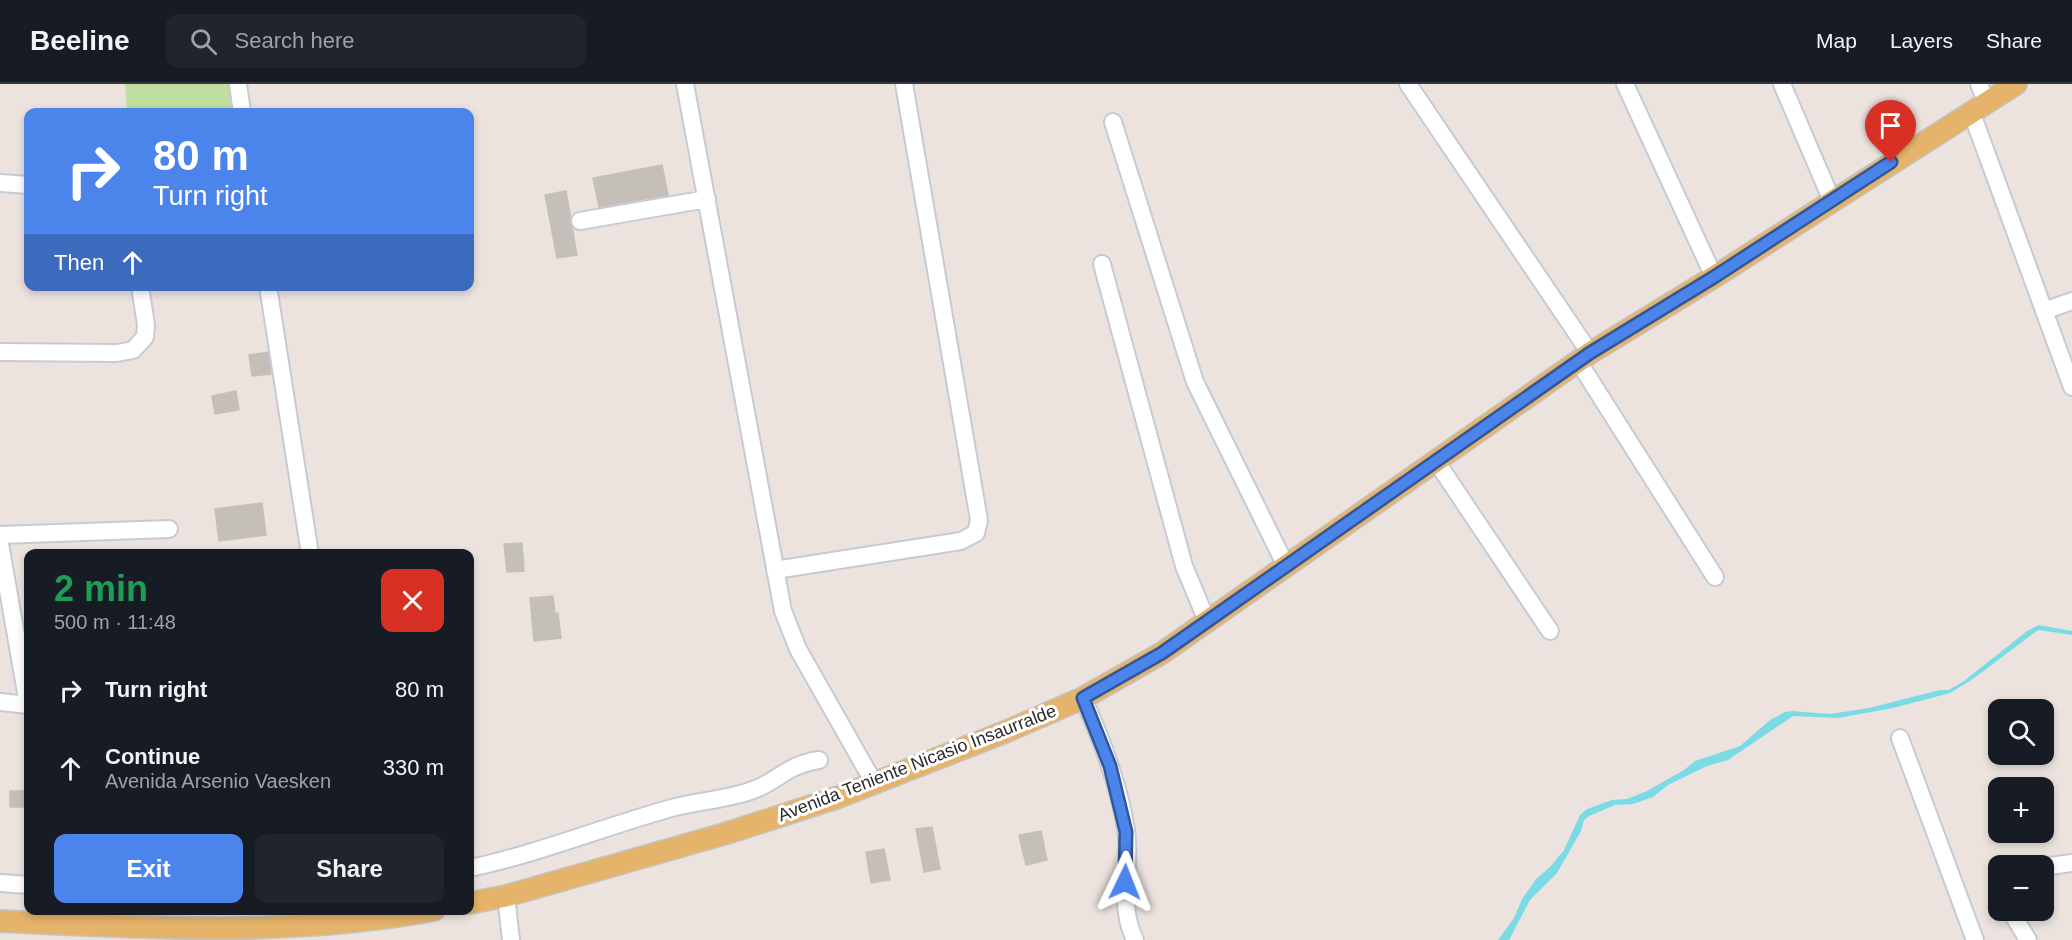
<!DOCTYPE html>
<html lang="en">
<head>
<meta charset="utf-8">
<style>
	:root { --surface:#171b24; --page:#20242c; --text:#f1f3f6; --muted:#9ea1a6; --line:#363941; --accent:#4b85eb }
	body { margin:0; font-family:Helvetica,sans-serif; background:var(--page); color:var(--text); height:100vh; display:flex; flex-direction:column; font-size:22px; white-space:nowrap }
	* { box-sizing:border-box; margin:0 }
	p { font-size:20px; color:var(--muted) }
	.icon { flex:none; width:33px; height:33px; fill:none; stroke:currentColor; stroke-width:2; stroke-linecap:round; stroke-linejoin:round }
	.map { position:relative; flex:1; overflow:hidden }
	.panel { position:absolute; left:24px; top:465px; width:450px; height:366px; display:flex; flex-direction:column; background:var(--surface); border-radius:12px; box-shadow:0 3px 9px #0003 }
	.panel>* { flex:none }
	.top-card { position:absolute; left:24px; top:24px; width:450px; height:183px; border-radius:12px; box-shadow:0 3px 9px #0003; background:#4b85eb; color:#fff; overflow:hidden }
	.fabs { position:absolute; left:1988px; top:615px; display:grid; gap:12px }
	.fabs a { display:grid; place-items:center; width:66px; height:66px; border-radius:12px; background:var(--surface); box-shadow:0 3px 9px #0003; font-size:30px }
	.pin { position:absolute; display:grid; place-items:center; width:51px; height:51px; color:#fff; margin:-62px -26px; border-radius:50% 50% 50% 0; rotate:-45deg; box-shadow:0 0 6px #0007 }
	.pin .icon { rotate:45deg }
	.me { position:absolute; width:66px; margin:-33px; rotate:2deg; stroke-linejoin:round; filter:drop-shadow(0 0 4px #0008) }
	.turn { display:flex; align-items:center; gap:21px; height:126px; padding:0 30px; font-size:27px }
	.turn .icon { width:78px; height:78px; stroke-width:2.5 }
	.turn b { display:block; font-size:42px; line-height:51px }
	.then { display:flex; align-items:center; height:57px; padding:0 30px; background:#0003; gap:12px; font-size:22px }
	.round { display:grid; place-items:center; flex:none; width:63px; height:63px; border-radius:12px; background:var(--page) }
	.headline { display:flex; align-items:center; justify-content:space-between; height:102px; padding:0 30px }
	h1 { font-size:36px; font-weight:800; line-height:45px; color:#1e9e55 }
	.cta { display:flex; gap:12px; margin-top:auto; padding:12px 30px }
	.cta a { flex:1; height:69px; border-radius:12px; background:var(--accent); color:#fff; font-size:24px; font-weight:800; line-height:69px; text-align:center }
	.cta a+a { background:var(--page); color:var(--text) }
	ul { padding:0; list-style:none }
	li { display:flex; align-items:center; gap:18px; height:78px; padding:0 30px }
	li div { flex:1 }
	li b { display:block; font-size:22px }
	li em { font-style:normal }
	header { display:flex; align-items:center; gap:36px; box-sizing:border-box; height:84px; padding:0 30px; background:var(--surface); border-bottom:2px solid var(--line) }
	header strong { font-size:28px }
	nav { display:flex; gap:33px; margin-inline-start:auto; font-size:21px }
	.search { width:420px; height:54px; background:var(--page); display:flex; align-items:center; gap:15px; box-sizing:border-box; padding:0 21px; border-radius:12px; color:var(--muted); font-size:22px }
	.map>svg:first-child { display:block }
</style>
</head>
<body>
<header>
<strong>Beeline</strong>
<div class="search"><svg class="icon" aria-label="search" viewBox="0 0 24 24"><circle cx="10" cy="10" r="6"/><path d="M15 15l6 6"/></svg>Search here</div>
<nav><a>Map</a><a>Layers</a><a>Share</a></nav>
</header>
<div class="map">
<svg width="2072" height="856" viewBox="0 0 2072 856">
	<rect width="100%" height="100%" fill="#ece3de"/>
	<!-- green -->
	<path fill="#bfde9f" d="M125 0H230L235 28H127Z"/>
	<!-- water -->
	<path fill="#7adbe5" d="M2039 541 2072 547V551L2038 546 1973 595 1950 609 1893 624 1838 634 1793 632 1728 676 1707 682 1668 701 1653 713 1633 720 1615 721 1589 732 1584 736 1581 747 1557 789 1530 816 1509 856H1498L1514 834 1522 815 1536 795 1550 783 1564 766 1580 731 1587 725 1612 716 1627 715 1647 707 1684 686 1695 677 1740 662 1770 636 1785 628 1792 627 1830 630 1869 624 1940 606H1949L1964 597 2027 547Z"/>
	<!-- building -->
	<path fill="#c4bfb9" stroke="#c7bfb8" stroke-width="1.5" d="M662 81 668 111 599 123 593 94Z
		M566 107 577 171 557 174 545 111Z
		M268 268 271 290 252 292 249 271Z
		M236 307 239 326 215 330 212 312Z
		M262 419 266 451 219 457 215 425Z
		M522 459 524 487 507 488 504 460Z
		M553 512 555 530 558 529 561 554 534 557 530 514Z
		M10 707H28V723H10Z
		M932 743 940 785 924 788 916 745Z
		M1041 747 1047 776 1026 781 1019 751Z
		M884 765 890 796 871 799 866 768Z"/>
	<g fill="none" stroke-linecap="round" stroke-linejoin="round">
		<!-- minor casing -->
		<g stroke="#c6cbd3" stroke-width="20">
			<path id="minor" d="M238 0 242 28
				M685 0 783 527 798 565 874 699
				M1408 0 1590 269
				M1625 0 1714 193
				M1782 0 1832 117
				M1979 0 1986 17
				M1971 27 2072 303
				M1113 38 1195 298 1286 482
				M0 99 28 101
				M580 137 707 115
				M1102 180 1184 482 1207 537
				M268 202 310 470
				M2044 227 2072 217
				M0 268 117 269 133 266 145 253 146 241 140 202
				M1578 277 1715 493
				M1436 377 1550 547
				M0 451 169 445
				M0 460 28 620
				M775 486 961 457 976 449 979 436 904 0
				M1083 614C1102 656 1119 700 1126 746 1132 782 1117 819 1135 856
				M0 618 28 621
				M1900 654 1975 856
				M2043 783 2072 779
				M470 784C537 770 601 744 668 725 696 717 726 716 753 706 780 696 786 681 819 676
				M0 799 28 801
				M506 812 511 856
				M2010 826 2028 856"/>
		</g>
		<!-- major casing -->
		<g stroke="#c4c4c4" stroke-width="24">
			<path id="major" d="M470 819 506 812 724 750 836 714 1005 648 1083 614 1162 569 1590 269 1714 193 2016 0
				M0 837C144 844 291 853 434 826"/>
		</g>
		<!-- minor -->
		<use href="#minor" stroke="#fff" stroke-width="16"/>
		<!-- major -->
		<use href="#major" stroke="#e5b369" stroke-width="21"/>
	</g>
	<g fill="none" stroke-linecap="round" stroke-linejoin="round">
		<!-- route casing -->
		<g stroke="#315699" stroke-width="15">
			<path id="route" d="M1125 798 1126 748 1110 682 1083 614 1162 569 1590 269 1714 193 1891 78"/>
		</g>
		<!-- route -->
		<use href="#route" stroke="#4b85eb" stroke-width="10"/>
	</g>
	<g text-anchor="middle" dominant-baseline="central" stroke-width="6" stroke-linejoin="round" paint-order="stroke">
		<!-- street labels -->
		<g font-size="18" fill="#2b2b2b" stroke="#fff">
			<text transform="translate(917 679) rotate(-21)">Avenida Teniente Nicasio Insaurralde</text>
		</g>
	</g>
</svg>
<div class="fabs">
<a><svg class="icon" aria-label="search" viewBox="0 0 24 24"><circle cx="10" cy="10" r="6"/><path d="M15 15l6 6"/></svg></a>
<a>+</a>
<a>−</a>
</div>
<div class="pin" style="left:1891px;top:78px;background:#d93025"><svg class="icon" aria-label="arrive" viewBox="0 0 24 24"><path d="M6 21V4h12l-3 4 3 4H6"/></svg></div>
<svg class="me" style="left:1125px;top:798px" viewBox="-20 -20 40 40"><path d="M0-17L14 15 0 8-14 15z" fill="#4b85eb" stroke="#fff" stroke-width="4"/></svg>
<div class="top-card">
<div class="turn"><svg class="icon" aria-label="right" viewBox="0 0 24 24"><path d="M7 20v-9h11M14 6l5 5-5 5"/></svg><div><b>80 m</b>Turn right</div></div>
<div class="then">Then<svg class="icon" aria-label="ahead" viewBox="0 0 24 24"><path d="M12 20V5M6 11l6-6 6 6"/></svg></div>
</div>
<section class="panel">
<div class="headline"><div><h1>2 min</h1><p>500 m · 11:48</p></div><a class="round" style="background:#d93025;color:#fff"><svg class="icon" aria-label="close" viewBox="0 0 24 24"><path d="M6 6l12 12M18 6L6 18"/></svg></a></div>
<ul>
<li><svg class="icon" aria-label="right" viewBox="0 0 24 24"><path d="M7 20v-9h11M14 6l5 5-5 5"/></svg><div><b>Turn right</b></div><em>80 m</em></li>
<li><svg class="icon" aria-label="ahead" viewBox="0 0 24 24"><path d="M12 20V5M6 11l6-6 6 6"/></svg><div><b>Continue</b><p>Avenida Arsenio Vaesken</p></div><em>330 m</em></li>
</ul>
<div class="cta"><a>Exit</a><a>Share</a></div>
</section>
</div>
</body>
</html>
